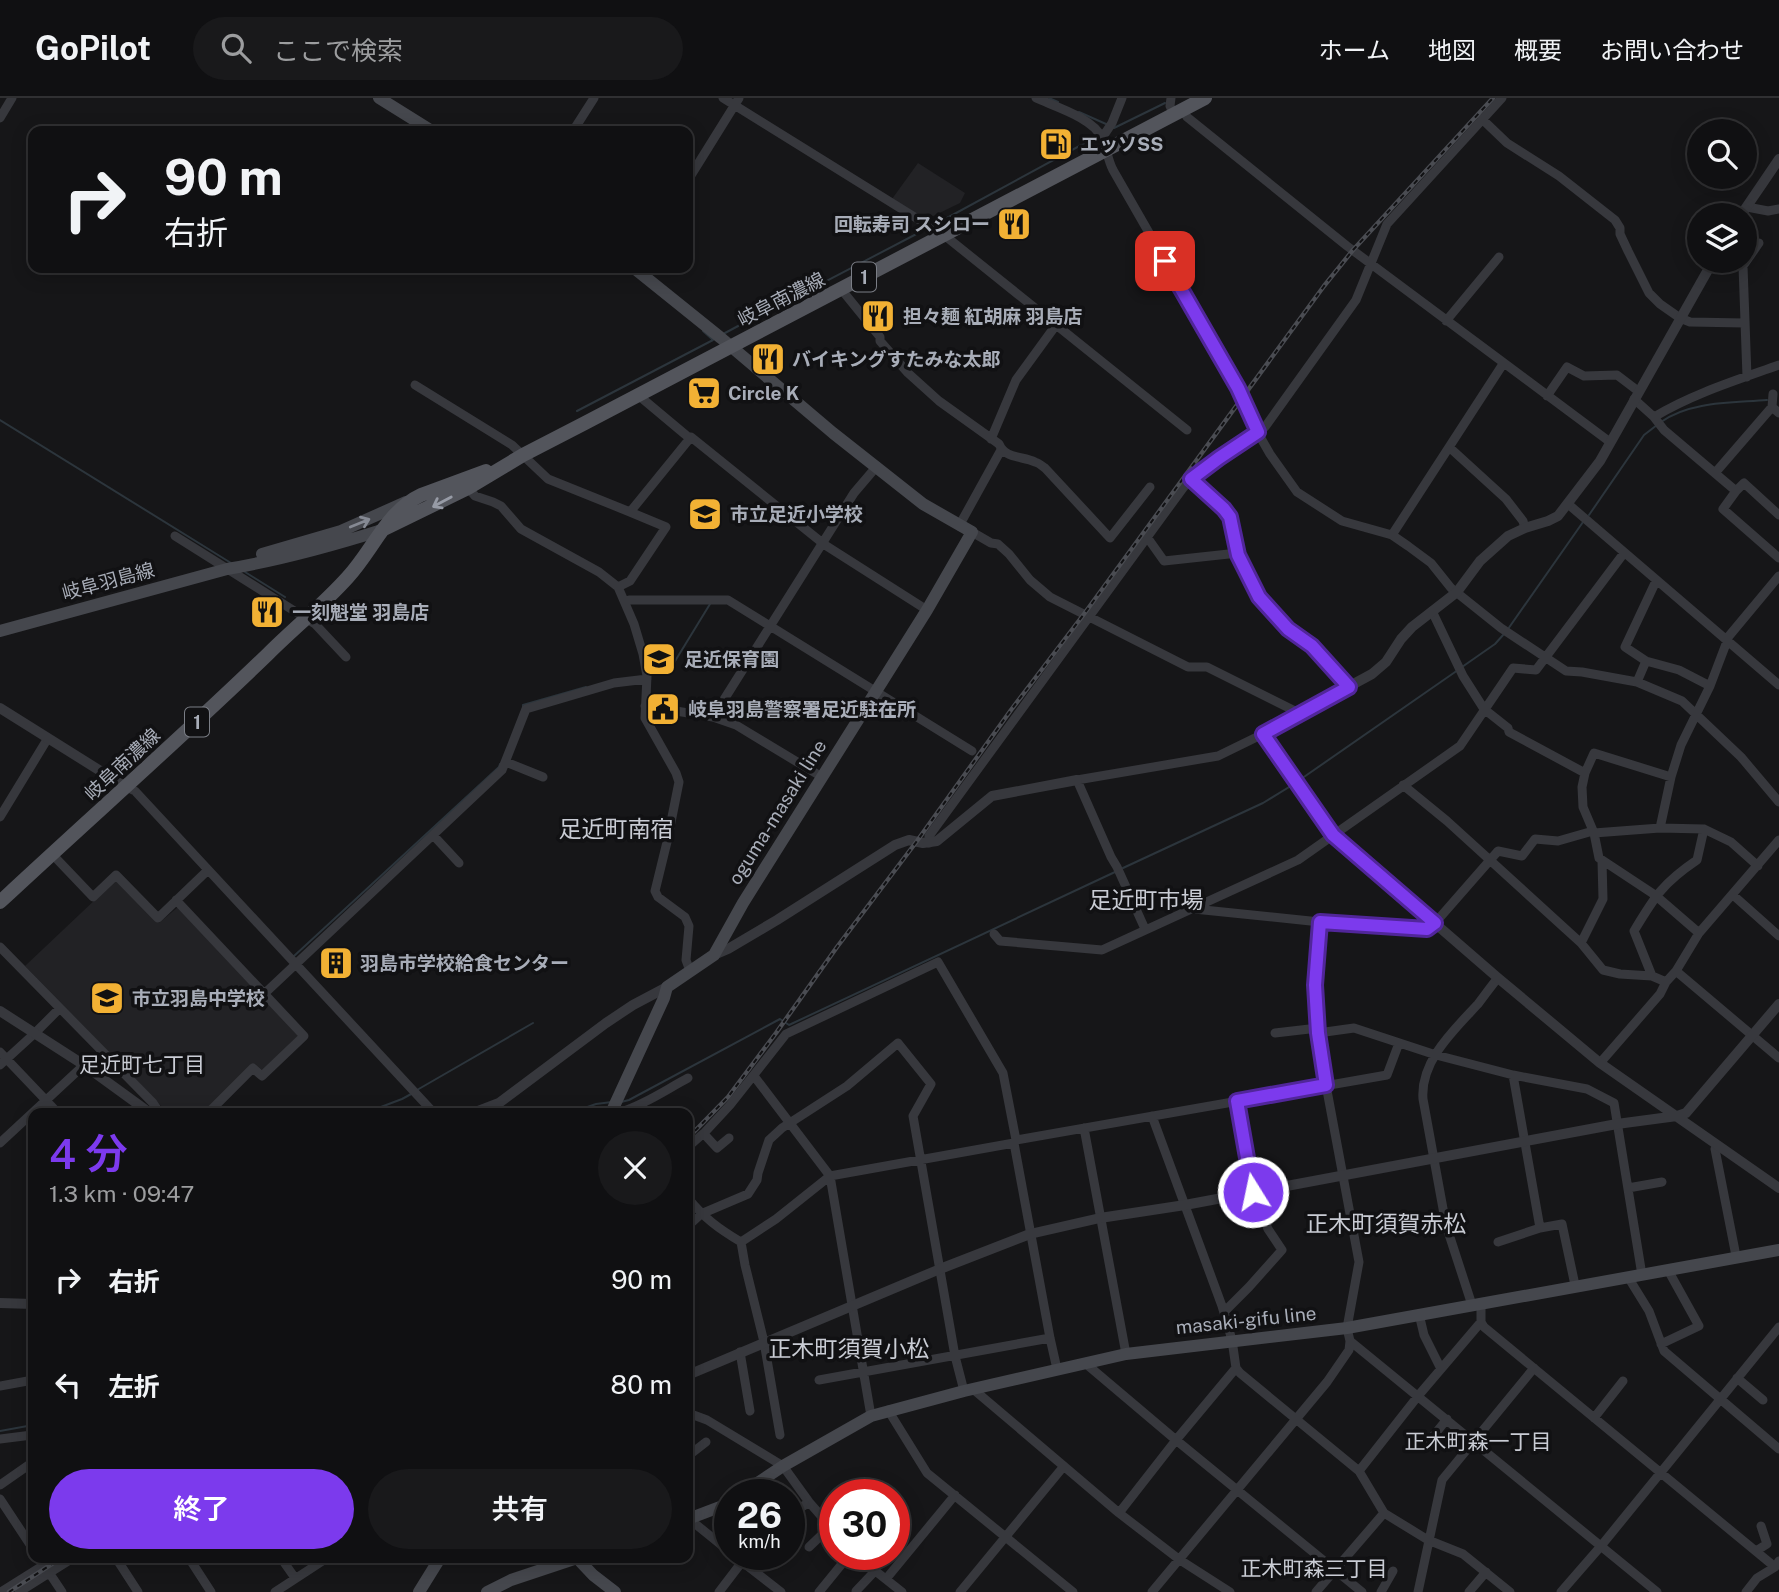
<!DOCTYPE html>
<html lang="ja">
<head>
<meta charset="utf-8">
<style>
	:root { --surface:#101012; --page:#19191b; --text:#f1f3f6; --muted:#9c9d9f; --line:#303032; --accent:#7c3aed }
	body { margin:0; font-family:"Public Sans","Noto Sans JP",sans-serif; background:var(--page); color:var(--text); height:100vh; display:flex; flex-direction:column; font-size:26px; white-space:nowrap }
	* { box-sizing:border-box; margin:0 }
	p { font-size:23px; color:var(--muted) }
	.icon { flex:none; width:38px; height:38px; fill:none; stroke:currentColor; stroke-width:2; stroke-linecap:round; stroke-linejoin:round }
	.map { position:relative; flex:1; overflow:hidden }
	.details { position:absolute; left:28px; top:1010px; width:665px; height:455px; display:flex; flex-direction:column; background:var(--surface); border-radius:14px; box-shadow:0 4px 18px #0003,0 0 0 2px var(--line) }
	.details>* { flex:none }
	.hud { position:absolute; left:28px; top:28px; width:665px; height:147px; border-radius:14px; box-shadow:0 4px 18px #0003,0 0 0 2px var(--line); background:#101012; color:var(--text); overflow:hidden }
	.controls { position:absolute; left:1687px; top:21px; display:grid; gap:14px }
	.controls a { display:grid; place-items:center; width:70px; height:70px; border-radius:50%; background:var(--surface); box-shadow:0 4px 18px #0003,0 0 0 2px var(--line); font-size:35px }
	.speed { position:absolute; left:714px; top:1381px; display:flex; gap:14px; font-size:35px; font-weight:700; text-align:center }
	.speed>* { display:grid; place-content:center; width:91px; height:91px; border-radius:50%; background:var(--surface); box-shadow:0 4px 18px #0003,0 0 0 2px var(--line); line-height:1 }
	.speed small { font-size:18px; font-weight:400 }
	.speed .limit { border:10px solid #d22; background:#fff; color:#111 }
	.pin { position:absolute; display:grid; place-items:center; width:60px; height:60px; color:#fff; margin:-30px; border-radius:14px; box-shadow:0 4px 10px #0006 }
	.me { position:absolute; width:77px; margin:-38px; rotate:350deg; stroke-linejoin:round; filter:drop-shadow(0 0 5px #0008) }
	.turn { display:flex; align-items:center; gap:24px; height:147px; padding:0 21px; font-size:32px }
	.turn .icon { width:91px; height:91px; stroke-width:2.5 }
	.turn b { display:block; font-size:49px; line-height:60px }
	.round { display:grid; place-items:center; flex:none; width:74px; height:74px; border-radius:37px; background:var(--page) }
	.overview { display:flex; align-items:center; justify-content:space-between; height:119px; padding:0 21px }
	h1 { font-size:42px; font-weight:600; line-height:52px; color:var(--accent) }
	.action { display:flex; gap:14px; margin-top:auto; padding:14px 21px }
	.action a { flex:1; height:80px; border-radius:42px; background:var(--accent); color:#fff; font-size:28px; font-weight:600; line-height:80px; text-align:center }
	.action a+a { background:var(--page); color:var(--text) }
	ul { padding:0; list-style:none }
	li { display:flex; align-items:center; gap:21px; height:105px; padding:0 21px }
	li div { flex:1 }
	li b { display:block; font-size:26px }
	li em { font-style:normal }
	header { display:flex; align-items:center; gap:42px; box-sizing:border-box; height:98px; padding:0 35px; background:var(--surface); border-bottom:2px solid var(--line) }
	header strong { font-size:33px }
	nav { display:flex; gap:38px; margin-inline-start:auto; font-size:24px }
	.search { width:490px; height:63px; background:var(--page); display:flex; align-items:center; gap:18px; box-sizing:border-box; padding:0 24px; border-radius:38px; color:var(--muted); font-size:26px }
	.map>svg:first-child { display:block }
</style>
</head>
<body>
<header>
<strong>GoPilot</strong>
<div class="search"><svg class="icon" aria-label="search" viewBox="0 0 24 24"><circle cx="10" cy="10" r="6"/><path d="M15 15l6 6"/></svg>ここで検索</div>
<nav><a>ホーム</a><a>地図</a><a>概要</a><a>お問い合わせ</a></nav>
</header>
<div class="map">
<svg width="1779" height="1494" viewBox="0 0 1779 1494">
	<rect width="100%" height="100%" fill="#161618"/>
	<!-- built -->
	<path fill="#222225" d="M918 65 965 95 960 105 925 122 892 101Z
		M117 781 159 825 178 809 302 938 263 973 254 965 203 1015H168L25 868Z"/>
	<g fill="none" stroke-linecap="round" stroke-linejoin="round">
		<!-- stream -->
		<path stroke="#2c353c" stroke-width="2" d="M1049 0 1058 4
			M1079 14 1106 26
			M1114 30 1165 5
			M934 127 1096 39
			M625 170 629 173
			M748 224 926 131
			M725 235 740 227
			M577 313 713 242 703 233
			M0 322 231 465
			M1661 324C1690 303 1733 305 1767 302
			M1589 417 1644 337 1657 327
			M245 474 285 499
			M1508 531 1583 424
			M1462 569 1495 546 1504 536
			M652 576 669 573 710 506
			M523 609V607L586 589
			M1301 681 1458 572
			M1123 770 1263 705 1294 686
			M294 858 499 669 500 666
			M417 992 533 925
			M621 1004 629 1002 780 921 789 927 1115 774
			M365 1015 402 1001 413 995
			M570 1015 596 1006 612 1004
			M0 1333 33 1327"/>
		<!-- minor -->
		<path stroke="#37383d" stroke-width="9" d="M723 0 929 128 941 139
			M1036 0C1056 9 1093 20 1102 40 1107 50 1107 60 1113 72L1238 290 1258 335 1270 356 1297 394 1342 423 1392 437 1408 448 1431 465 1451 490 1501 530 1566 573 1582 574 1637 584 1682 603 1741 659 1779 704
			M1171 0 1170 8 1174 17
			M1183 12 1187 19 1347 148 1610 344
			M0 20 12 0
			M1482 21 1507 45 1559 78 1615 122 1620 130V136L1628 153 1649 195 1660 206 1680 220 1690 224 1744 225
			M573 33 594 0
			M1102 40 1112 25 1122 0
			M688 82 739 0
			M1747 109 1768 113 1779 111
			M944 137 1187 332
			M841 191 880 239V243L908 275 939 303 999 346C1005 361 1023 358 1035 364 1039 365 1042 368 1045 370L1110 440 1150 389
			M1446 223 1499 159
			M1747 279 1743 168 1759 145
			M415 287 512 347 548 381 630 414
			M1773 296 1772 309 1779 315
			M638 297 687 338 691 339 825 447 927 512
			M1547 298 1567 269 1584 278 1617 277 1638 293
			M1634 301 1654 319 1664 332 1736 393 1744 385 1779 417
			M1654 319C1692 296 1737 282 1779 267
			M991 341 1016 282 1056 227
			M1449 349 1506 401 1523 423 1525 430
			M1715 375 1772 309
			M1191 381 1224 411 1230 419 1239 457 1259 500 1288 531 1312 548 1349 589
			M468 390 475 398 493 404 501 408 521 431 599 474 618 489 634 526 643 556 647 578 645 620 676 675 679 684 667 744 655 793 658 799 685 819 689 828 686 862 690 873
			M1736 393 1723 411 1779 460
			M1568 406 1779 587
			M959 428 1001 352
			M972 434 991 445 998 446 1009 456 1030 482 1050 499 1188 569H1207L1295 613 1298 616 1263 636 1218 658 1077 682 1111 759 1117 769 1145 831
			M1392 437 1503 266
			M175 438 315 526 346 559
			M1147 439 1164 463 1238 455
			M1656 483 1625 549 1646 563 1679 572 1710 588
			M618 489 630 483 666 429 630 414 691 339
			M625 504 629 502H728L972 653
			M1432 513 1463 578 1484 611 1508 630 1509 634 1585 675 1594 655 1671 679
			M1637 584 1646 563
			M645 608 713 619 736 627 822 679
			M713 619 854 395 877 368
			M506 664 543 679
			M1585 675 1582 689 1583 709 1594 735 1599 760 1655 797 1699 835
			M1403 687 1447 723 1581 845 1603 872 1620 876 1652 878 1666 884 1676 873 1699 835 1779 742
			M126 689 135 693 434 1015
			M0 719 48 640
			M1660 730 1671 679 1681 647 1710 588 1729 538 1779 478
			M1594 735 1660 730 1704 731 1731 744 1758 768
			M433 737 459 765
			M929 745V738L1183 390 1191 381 1219 360 1265 329 1356 202 1387 126 1502 0
			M52 756 93 799 116 777 158 820 208 772
			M1733 797 1779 838
			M176 802 304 938 262 978 253 970 208 1015
			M1194 811 1320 824 1427 831 1435 825 1498 753 1522 758 1535 741 1558 743 1593 733
			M994 836 1000 843 1102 852 1298 762 1460 648 1513 570 1536 572 1624 455
			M1581 845 1603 801 1602 763
			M0 849 153 1005 160 1015
			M1676 873 1779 960
			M1652 878 1634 833C1655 798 1663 785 1697 762L1704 731
			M264 896 502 672 526 611 614 585 647 581
			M1275 935 1318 930
			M1318 935 1354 930 1436 957 1513 977 1587 991 1614 1005 1642 1177
			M0 954 58 1015
			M1600 965 1660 896 1666 884
			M0 967 35 935 60 910
			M1513 977 1540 1130 1562 1126 1575 1187
			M754 978 830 1078 871 1318
			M595 1015C605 1012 613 1016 623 1013 646 1006 667 991 688 980
			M1152 1018 1222 1208 1232 1242 1236 1270 1240 1275 1359 1373 1384 1415 1428 1442 1463 1456 1510 1494
			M1084 1030 1126 1256
			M704 1036 717 1050 729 1040
			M1016 1042 1387 977 1399 945
			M0 1045 84 967
			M1717 1047 1715 1051 1736 1158
			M688 1049 705 1034 730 1007 786 936 938 864 1003 975 1016 1042 1014 1045 1050 1240 1057 1271
			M1628 1090 1662 1084
			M688 1100C704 1120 719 1131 741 1144L745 1167 764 1244 780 1337
			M688 1128 701 1116 748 1096 757 1082 758 1075 769 1042 782 1030 847 988 898 945 931 986 913 1018 955 1258 964 1293
			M741 1144 776 1121 830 1078 1014 1045
			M1498 1144 1540 1130
			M1628 1179 1649 1213 1664 1253 1779 1351
			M1481 1206V1224L1484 1229 1775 1469
			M1472 1207 1446 1127 1423 1001C1420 963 1454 932 1478 906 1485 897 1491 888 1498 880
			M1224 1214 1249 1189 1282 1152 1268 1131 1253 1094 1237 1003
			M1419 1216 1424 1237 1441 1271
			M1350 1243 1657 1494
			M1661 1246 1699 1228 1668 1172
			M740 1254 750 1313
			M1085 1265 1176 1342 1362 1494
			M1737 1280 1763 1302
			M819 1282 1050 1240
			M0 1288 33 1282
			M973 1291 1119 1415 1180 1462 1230 1494
			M888 1312 927 1375 1073 1494
			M688 1315 707 1322 783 1368 809 1404 835 1434
			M1594 1320 1623 1283
			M0 1341 32 1337 33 1339
			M1426 1347 1447 1321
			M688 1358 706 1344
			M1359 1373 1418 1298 1481 1224
			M0 1387 33 1364
			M0 1401 33 1451
			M1119 1415 1176 1342 1236 1270
			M789 1418 809 1404
			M688 1420 730 1454
			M809 1449 830 1429
			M1756 1453 1767 1446 1761 1428
			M732 1456 781 1494
			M854 1456 902 1494
			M116 1460 138 1494
			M189 1460 211 1494
			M281 1460 295 1480
			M52 1479 62 1494
			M886 1481 955 1397
			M856 1493 875 1473
			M1 1494 55 1460
			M19 1494 73 1460
			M275 1494 327 1460
			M719 1494 748 1456
			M819 1494 850 1456
			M960 1494 1064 1368
			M1152 1494 1327 1284 1349 1252 1350 1243 1347 1230 1359 1164 1326 987 1318 935 1315 887 1320 824
			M1316 1494 1384 1415
			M1381 1494 1393 1473
			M1418 1494 1442 1382 1534 1270
			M1469 1494 1486 1474
			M1561 1494 1601 1448 1779 1229
			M1746 1494 1757 1480 1775 1469 1779 1463"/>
		<!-- tertiary -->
		<path stroke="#37383d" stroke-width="10" d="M1741 117 1779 61
			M0 610 126 689
			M1298 616 1372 576 1386 564 1401 541 1412 529 1457 494 1480 463 1508 438 1525 430 1548 423 1558 418 1600 363 1713 163
			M1263 636 1333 737 1498 880 1600 965 1779 1090
			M714 857 728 851 777 822 895 747 909 742 923 745 937 743 992 698 1077 682
			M0 913 84 967 150 1015
			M473 1015 499 1005 606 925 633 907 667 889
			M0 1205 33 1206
			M688 1277 940 1171 1030 1136 1100 1120 1185 1107 1617 1026 1677 1018 1686 1015 1779 906"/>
		<!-- secondary -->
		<path stroke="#45474d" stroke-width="12" d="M379 0 432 33
			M262 456 341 433 406 404
			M0 533 227 471C280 462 331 448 382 432
			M611 1015 664 900 667 889 714 857 743 805 927 512 972 434 923 406 833 335 721 240 634 170
			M741 1396 783 1368 871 1318 964 1293 1126 1256 1347 1230 1779 1152
			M688 1421 725 1407 730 1404
			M577 1460 593 1477 615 1494
			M419 1494 440 1460
			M487 1494 511 1482 577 1460"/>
		<!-- primary -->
		<path stroke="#53555c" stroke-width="14" d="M382 432 468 390 523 357 585 325 1205 0
			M0 804C89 721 180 641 268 556 294 530 324 506 348 479 373 452 387 413 421 397L486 373"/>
		<!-- rail casing -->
		<g stroke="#4a4c52" stroke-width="4.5">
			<path id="rail" d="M688 1040 728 999 776 935 837 849 917 743 1011 612 1084 516 1324 188 1353 152 1493 0
				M9 1494 61 1460"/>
		</g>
		<!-- rail -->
		<use href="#rail" stroke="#111113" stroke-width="2" stroke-dasharray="5" stroke-linecap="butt"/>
	</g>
	<!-- one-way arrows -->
	<defs><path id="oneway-shaft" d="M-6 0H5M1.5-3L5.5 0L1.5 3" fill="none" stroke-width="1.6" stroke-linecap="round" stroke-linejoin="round" transform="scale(1.75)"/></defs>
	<use stroke="#979ba6" href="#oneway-shaft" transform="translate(442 404) rotate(152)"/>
	<use stroke="#858993" href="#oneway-shaft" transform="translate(360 425) rotate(-22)"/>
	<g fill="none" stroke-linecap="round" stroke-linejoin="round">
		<!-- route casing -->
		<g stroke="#51269a" stroke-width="18">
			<path id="route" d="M1165 163 1238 290 1258 334 1219 360 1191 381 1224 411 1230 419 1238 457 1259 499 1288 531 1312 548 1349 589 1263 636 1333 737 1435 825 1427 831 1320 824 1315 887 1318 935 1326 987 1237 1003 1253 1094"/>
		</g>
		<!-- route -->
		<use href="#route" stroke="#7c3aed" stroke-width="12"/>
	</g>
	<!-- icons -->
	<defs>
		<g id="fuel-square" transform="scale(1.75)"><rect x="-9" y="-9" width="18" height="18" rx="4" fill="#f2b134" stroke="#111113"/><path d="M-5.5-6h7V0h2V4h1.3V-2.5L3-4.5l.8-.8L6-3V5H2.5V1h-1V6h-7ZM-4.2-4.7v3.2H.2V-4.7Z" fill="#111"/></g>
		<g id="restaurant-square" transform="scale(1.75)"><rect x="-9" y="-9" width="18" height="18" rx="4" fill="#f2b134" stroke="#111113"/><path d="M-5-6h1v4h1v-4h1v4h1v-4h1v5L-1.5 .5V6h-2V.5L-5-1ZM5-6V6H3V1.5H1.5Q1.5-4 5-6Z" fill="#111"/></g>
		<g id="supermarket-square" transform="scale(1.75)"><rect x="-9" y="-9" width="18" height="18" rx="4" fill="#f2b134" stroke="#111113"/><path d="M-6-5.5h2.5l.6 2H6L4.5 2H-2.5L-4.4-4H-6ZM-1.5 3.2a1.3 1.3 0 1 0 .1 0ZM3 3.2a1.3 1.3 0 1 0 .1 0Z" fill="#111"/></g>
		<g id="school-square" transform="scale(1.75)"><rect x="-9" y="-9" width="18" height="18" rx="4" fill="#f2b134" stroke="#111113"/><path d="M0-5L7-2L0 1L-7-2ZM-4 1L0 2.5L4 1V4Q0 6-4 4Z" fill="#111"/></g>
		<g id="civic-square" transform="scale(1.75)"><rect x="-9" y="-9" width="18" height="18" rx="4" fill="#f2b134" stroke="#111113"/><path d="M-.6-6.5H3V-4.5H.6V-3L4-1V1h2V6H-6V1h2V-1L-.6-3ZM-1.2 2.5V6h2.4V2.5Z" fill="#111"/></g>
		<g id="building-square" transform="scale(1.75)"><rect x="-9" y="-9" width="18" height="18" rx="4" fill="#f2b134" stroke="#111113"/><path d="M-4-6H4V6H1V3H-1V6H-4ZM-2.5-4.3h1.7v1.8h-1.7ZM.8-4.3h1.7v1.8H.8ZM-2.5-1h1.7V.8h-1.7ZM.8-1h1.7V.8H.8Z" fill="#111"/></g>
	</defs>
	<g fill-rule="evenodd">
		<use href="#fuel-square" x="1056" y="46"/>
		<use href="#restaurant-square" x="1014" y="126"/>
		<use href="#restaurant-square" x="878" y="218"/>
		<use href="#restaurant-square" x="768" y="261"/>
		<use href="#supermarket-square" x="704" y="295"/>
		<use href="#school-square" x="705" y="416"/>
		<use href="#restaurant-square" x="267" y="514"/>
		<use href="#school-square" x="659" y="561"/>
		<use href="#civic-square" x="663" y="611"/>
		<use href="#building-square" x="336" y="865"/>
		<use href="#school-square" x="107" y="900"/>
	</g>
	<g text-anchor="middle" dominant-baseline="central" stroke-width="7" stroke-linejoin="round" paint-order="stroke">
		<!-- shield labels -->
		<g fill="#111113" stroke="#7b7e86" stroke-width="2">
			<rect x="852" y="164.5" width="24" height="29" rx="5"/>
			<rect x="185" y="609.5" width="24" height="29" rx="5"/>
		</g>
		<g font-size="18" font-weight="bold" fill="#a8adb8">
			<text x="864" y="179">1</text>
			<text x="197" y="624">1</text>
		</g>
		<!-- poi labels -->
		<g font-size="19" font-weight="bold" fill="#a8adb8" stroke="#111113" text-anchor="start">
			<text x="1080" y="46">エッソSS</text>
			<text x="990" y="126" text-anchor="end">回転寿司 スシロー</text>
			<text x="903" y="218">担々麺 紅胡麻 羽島店</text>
			<text x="792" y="261">バイキングすたみな太郎</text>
			<text x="728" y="295">Circle K</text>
			<text x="730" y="416">市立足近小学校</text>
			<text x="292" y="514">一刻魁堂 羽島店</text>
			<text x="684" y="561">足近保育園</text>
			<text x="688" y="611">岐阜羽島警察署足近駐在所</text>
			<text x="360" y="865">羽島市学校給食センター</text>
			<text x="132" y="900">市立羽島中学校</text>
		</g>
		<!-- street labels -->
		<g font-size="19" fill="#a8adb8" stroke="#111113">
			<text transform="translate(781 201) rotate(-27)">岐阜南濃線</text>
			<text transform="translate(108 483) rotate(-15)">岐阜羽島線</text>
			<text transform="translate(122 666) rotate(-43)">岐阜南濃線</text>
			<text transform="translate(777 714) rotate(-58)">oguma-masaki line</text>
			<text transform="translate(1246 1222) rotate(-6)">masaki-gifu line</text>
		</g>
		<!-- neighbourhood labels -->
		<g font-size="21" fill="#c9ccd4" stroke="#111113">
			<text x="142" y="966">足近町七丁目</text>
			<text x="1478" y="1343">正木町森一丁目</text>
			<text x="1314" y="1470">正木町森三丁目</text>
		</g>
		<!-- quarter labels -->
		<g font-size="23" fill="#c9ccd4" stroke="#111113">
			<text x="616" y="730">足近町南宿</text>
			<text x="1146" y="801">足近町市場</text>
			<text x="1386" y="1125">正木町須賀赤松</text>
			<text x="849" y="1250">正木町須賀小松</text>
		</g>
	</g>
</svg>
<div class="controls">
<a><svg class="icon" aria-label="search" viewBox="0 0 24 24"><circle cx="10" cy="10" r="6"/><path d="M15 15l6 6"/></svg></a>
<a><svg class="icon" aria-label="layers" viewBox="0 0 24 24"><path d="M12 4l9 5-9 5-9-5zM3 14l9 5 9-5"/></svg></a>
</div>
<div class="speed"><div>26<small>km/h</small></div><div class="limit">30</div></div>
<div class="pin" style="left:1165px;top:163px;background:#d93025"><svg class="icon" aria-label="arrive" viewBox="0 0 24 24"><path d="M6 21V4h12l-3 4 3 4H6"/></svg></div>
<svg class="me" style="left:1253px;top:1094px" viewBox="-20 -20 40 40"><circle r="17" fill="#7c3aed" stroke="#fff" stroke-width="3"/><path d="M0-11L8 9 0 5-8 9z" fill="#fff"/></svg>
<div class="hud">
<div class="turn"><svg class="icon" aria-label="right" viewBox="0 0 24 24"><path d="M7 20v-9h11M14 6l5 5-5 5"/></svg><div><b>90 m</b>右折</div></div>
</div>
<section class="details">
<div class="overview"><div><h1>4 分</h1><p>1.3 km · 09:47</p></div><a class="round"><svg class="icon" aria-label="close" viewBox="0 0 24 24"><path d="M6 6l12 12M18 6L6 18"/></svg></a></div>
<ul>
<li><svg class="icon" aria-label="right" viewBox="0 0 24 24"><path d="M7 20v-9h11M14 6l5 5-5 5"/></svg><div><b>右折</b></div><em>90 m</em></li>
<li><svg class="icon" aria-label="left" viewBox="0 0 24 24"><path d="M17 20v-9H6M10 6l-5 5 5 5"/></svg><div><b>左折</b></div><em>80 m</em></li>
</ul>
<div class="action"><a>終了</a><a>共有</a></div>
</section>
</div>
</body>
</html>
